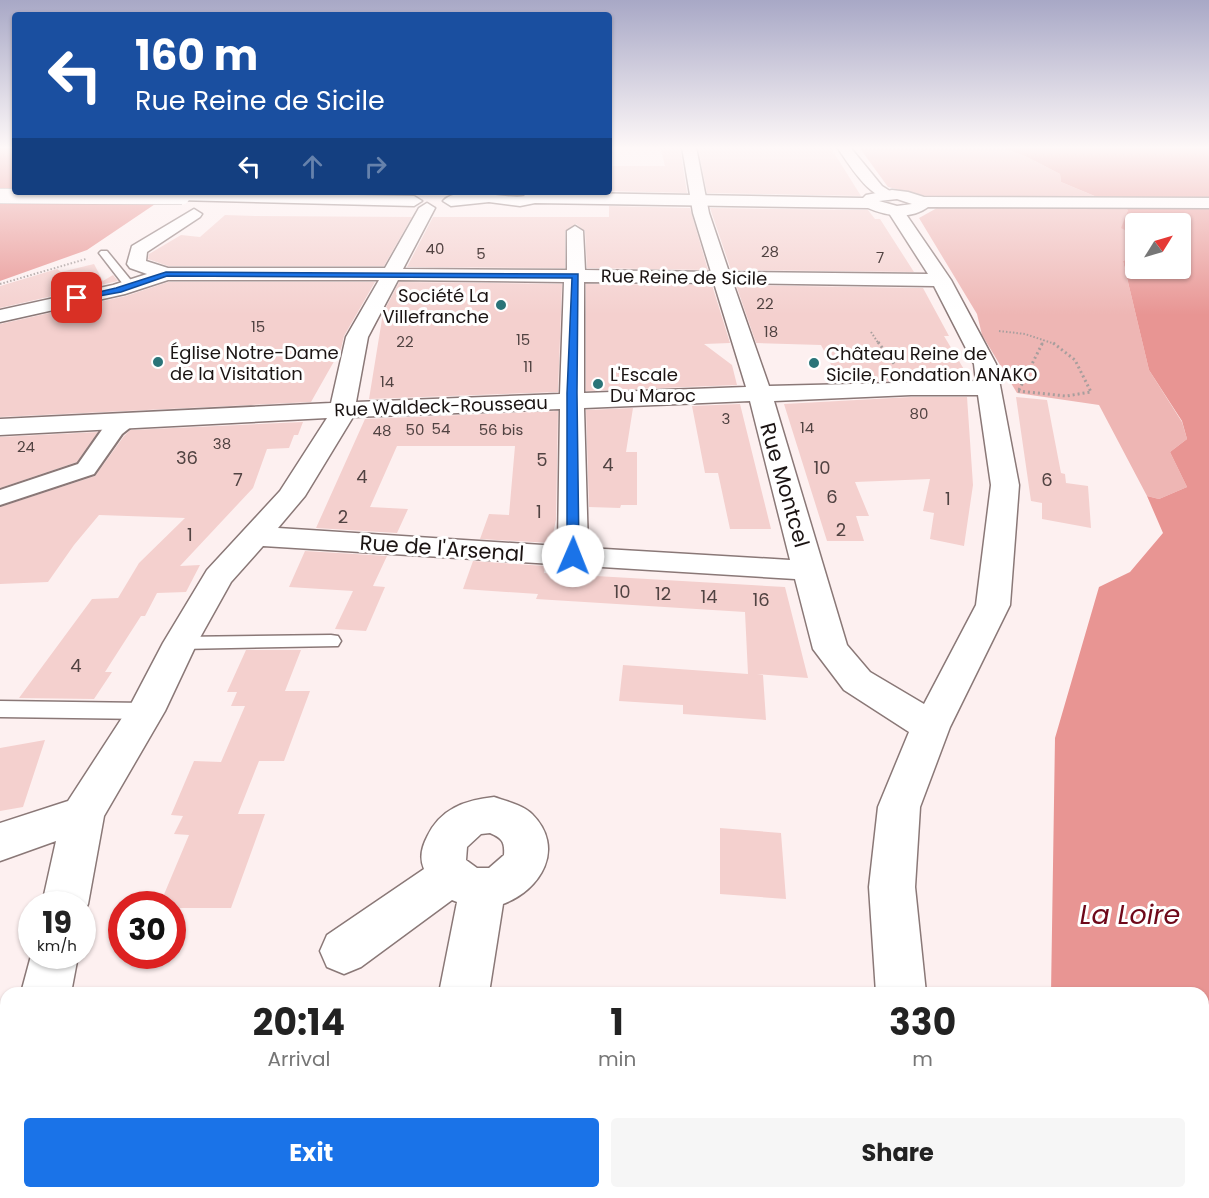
<!DOCTYPE html>
<html lang="en">
<head>
<meta charset="utf-8">
<style>
	:root { --surface:#fff; --page:#f6f6f6; --text:#222; --muted:#767676; --accent:#1a73e8 }
	body { margin:0; font-family:Poppins,sans-serif; background:var(--page); color:var(--text); height:100vh; display:flex; flex-direction:column; font-size:22px; white-space:nowrap }
	* { box-sizing:border-box; margin:0 }
	p { font-size:20px; color:var(--muted) }
	.icon { flex:none; width:33px; height:33px; fill:none; stroke:currentColor; stroke-width:2; stroke-linecap:round; stroke-linejoin:round }
	.map { position:relative; flex:1; overflow:hidden }
	.sheet { position:absolute; left:0px; top:987px; width:1209px; height:212px; display:flex; flex-direction:column; background:var(--surface); border-radius:18px 18px 0 0; box-shadow:0 2px 4px #0004 }
	.sheet>* { flex:none }
	.hud { position:absolute; left:12px; top:12px; width:600px; height:183px; border-radius:6px; box-shadow:0 2px 4px #0004; background:#1a4fa0; color:#fff; overflow:hidden }
	.needle { width:39px; rotate:53deg }
	.fabs { position:absolute; left:1125px; top:213px; display:grid; gap:12px }
	.fabs a { display:grid; place-items:center; width:66px; height:66px; border-radius:6px; background:var(--surface); box-shadow:0 2px 4px #0004; font-size:30px }
	.speed { position:absolute; left:18px; top:891px; display:flex; gap:12px; font-size:30px; font-weight:700; text-align:center }
	.speed>* { display:grid; place-content:center; width:78px; height:78px; border-radius:50%; background:var(--surface); box-shadow:0 2px 4px #0004; line-height:1 }
	.speed small { font-size:15px; font-weight:400 }
	.speed .limit { border:9px solid #d22; background:#fff; color:#111 }
	.pin { position:absolute; display:grid; place-items:center; width:51px; height:51px; color:#fff; margin:-26px; border-radius:12px; box-shadow:0 3px 9px #0006 }
	.me { position:absolute; width:66px; margin:-33px; rotate:1deg; stroke-linejoin:round; filter:drop-shadow(0 0 4px #0008) }
	.turn { display:flex; align-items:center; gap:21px; height:126px; padding:0 24px; font-size:27px }
	.turn .icon { width:78px; height:78px; stroke-width:2.5 }
	.turn b { display:block; font-size:42px; line-height:51px }
	.lanes { display:flex; align-items:center; height:57px; padding:0 24px; background:#0003; justify-content:center; gap:30px; direction:ltr }
	.lanes .off { opacity:.35 }
	.eta { display:flex; justify-content:space-evenly; align-items:center; height:102px; text-align:center }
	.eta b { font-size:36px; font-weight:700; line-height:42px }
	.action { display:flex; gap:12px; margin-top:auto; padding:12px 24px }
	.action a { flex:1; height:69px; border-radius:6px; background:var(--accent); color:#fff; font-size:24px; font-weight:700; line-height:69px; text-align:center }
	.action a+a { background:var(--page); color:var(--text) }
	.map>svg:first-child { display:block }
</style>
</head>
<body>
<div class="map">
<svg width="1209" height="1198" viewBox="0 0 1209 1198">
	<rect width="100%" height="100%" fill="#fdf0f0"/>
	<!-- green -->
	<path fill="#eeb6b4" d="M859 147H1001L1027 157 1060 174 1061 182 1128 210 1122 228 1135 236V255L1123 261 1149 370 1182 422 1187 439 1170 452 1187 487 1159 499 1147 496 1099 405 1017 393 982 335 977 314 919 218 937 208 925 196 888 187Z"/>
	<!-- water -->
	<path fill="#e89593" d="M0 147H15V192H173L87 250 0 281Z
		M1001 147H1209V1198H1097L1096 1193 1203 1192V993H1051L1055 738 1099 587 1130 572 1163 533 1147 496 1159 499 1187 487 1170 452 1187 439 1182 421 1149 370 1123 261 1135 255 1136 268H1180V224H1136L1135 236 1121 228 1128 210 1061 182 1060 174 1027 157Z"/>
	<!-- building -->
	<path fill="#f4d0ce" d="M660 147 680 148 687 193 609 191V166H665Z
		M698 148H831L861 196 707 193Z
		M609 206 690 208 708 270 587 268 585 231 576 224 565 231V268L407 267 433 217H609Z
		M710 208 868 210 875 219H880L914 272 731 270Z
		M225 215 255 216 412 217 384 266H168L148 259 149 254 181 235 200 237Z
		M94 264 103 281 113 275 118 281 0 308V286L57 269 61 272Z
		M168 282H375L344 336 341 349 311 402 0 417V324L126 296Z
		M399 282 562 284 558 392 369 399 383 313Z
		M586 284 712 285 730 343 704 344 732 365 737 385 586 391Z
		M736 285 923 288 949 336H944L965 371V379L840 382 821 345 756 343Z
		M911 397H967L973 485 964 546 930 539 934 513 923 511 930 479 855 482 869 516H856L864 541H827L784 404Z
		M1016 397 1047 400 1061 473 1065 474 1066 483 1088 486 1091 528 1042 519V503L1031 501Z
		M740 404 771 529H730L718 473H705L692 406Z
		M633 408 626 452H637V505H621L620 508 589 507 586 410Z
		M558 411 556 520 551 543 480 539 489 514 509 515 515 446H397L370 507 408 509 397 533 316 528 365 419Z
		M303 422 298 435H294L289 448 267 449 253 488 180 566 200 565 186 592 157 593 145 616H141L105 672H112L94 699 19 698 92 599 118 598 139 563 185 518 99 515 74 545 48 582 0 584V507L95 476 124 436 130 430Z
		M98 432 77 462 0 488V437Z
		M305 551 387 556 373 586 385 587 366 631 335 629 353 591 289 587Z
		M473 561 545 566 544 573 785 587 808 678 757 674 763 675 766 720 683 714V705L619 701 623 665 748 674 745 612 536 599 538 594 463 589Z
		M246 650H301L285 691H310L284 761H259L238 814H265L231 908H172V904H160L189 835 174 834 183 816 171 815 194 761 221 762 245 706H231L237 692H227Z
		M45 740 23 807 0 811V748Z
		M720 828 781 833 786 899 720 894Z"/>
	<g fill="none" stroke-linecap="round" stroke-linejoin="round">
		<!-- service casing -->
		<g stroke="#8a7877" stroke-width="3">
			<path id="service" d="M101 251H107L134 284V288H126L99 253Z
				M331 635 338 636 341 641 338 646 180 649 173 648 170 643 173 638 180 637Z
				M0 701 146 703 153 706 156 711 153 716 146 719 0 717Z"/>
		</g>
		<!-- pedestrian casing -->
		<g stroke="#8a7877" stroke-width="4">
			<path id="pedestrian" d="M126 415 134 417 137 422 122 434 94 474 0 505V490L78 464 106 424Z"/>
		</g>
		<!-- minor casing -->
		<g stroke="#8a7877" stroke-width="3">
			<path id="minor" d="M682 147H696L709 213 729 272 928 274 887 210 889 207H901L951 280 996 364 1019 485 1010 605 950 727 920 807 915 887 926 993H876L869 887 878 807 909 732 844 690 813 649 795 579 263 546 231 582 197 643 165 711 104 816 88 904 82 916V904H42L56 841 0 861V823L68 801 131 704 163 643 207 570 280 491 327 418 0 435V419L331 403 346 337 379 280H168L125 294 0 322V310L113 285 147 274 130 268 127 264 132 246 194 209 202 214 200 217 147 252 146 261 168 268H385L419 208 427 203 435 208 403 269 567 270V231L575 226 583 231 585 270 711 272 693 213ZM398 280 564 282 560 394 356 402 368 337ZM584 282 714 283 746 387 584 393ZM733 283 934 286 974 364 976 381 769 386ZM911 395H978L991 485 976 605 924 704 870 672 847 645 774 401ZM750 401 790 560 588 548 584 408ZM560 409 558 546 278 528 305 496 353 417Z
				M837 147H850L882 186 896 195 893 198C872 203 848 163 837 147Z
				M494 797C506 801 523 805 532 814 566 848 541 890 503 904L489 993H439L457 902 452 900 361 967 344 974 327 967 320 951 327 935 424 869C419 857 422 847 427 837 440 809 465 800 494 797ZM490 833C502 838 505 842 504 855L489 868H477L466 860 467 847 481 834Z
				M32 952V956H78L71 993H21Z
				M6 1167V1192H46V1198H0V1170Z
				M401 1192H460V1198H400Z
				M902 1192H961L962 1198H902Z"/>
		</g>
		<!-- secondary casing -->
		<g stroke="#8a7877" stroke-width="3">
			<path id="secondary" d="M892 190 908 192 924 197 1209 198V208L928 207C911 220 886 216 868 208L535 203 520 206 489 202 451 206 443 201C458 184 506 200 525 196L521 192 863 198 866 195ZM897 199 912 204 897 206 879 201Z
				M182 192 414 196 422 201 414 206 177 200 174 197Z"/>
		</g>
		<!-- path-far1 -->
		<path stroke="#a89e9d" stroke-width="2" stroke-dasharray="1.5 2" stroke-linecap="butt" d="M0 284 86 259
			M999 331 1025 334 1055 344
			M871 332 879 344
			M1042 344 1044 340"/>
		<!-- path -->
		<path stroke="#a89e9d" stroke-width="3" stroke-dasharray="2 3" stroke-linecap="butt" d="M878 342 895 365
			M1019 390 1043 342
			M1018 391 1066 396 1091 392 1075 360 1052 342"/>
		<!-- service -->
		<use href="#service" fill="#fff" fill-rule="evenodd"/>
		<!-- pedestrian -->
		<use href="#pedestrian" fill="#fff" fill-rule="evenodd"/>
		<!-- minor -->
		<use href="#minor" fill="#fff" fill-rule="evenodd"/>
		<!-- secondary -->
		<use href="#secondary" fill="#fff" fill-rule="evenodd"/>
		<!-- secondary-bridge casing -->
		<g stroke="#8a7877" stroke-width="16" stroke-linecap="butt">
			<path id="secondary-bridge" d="M0 196 182 197"/>
		</g>
		<!-- secondary-bridge -->
		<use href="#secondary-bridge" stroke="#fff" stroke-width="15"/>
	</g>
	<!-- sky -->
	<linearGradient id="sky" x2="0" y2="1"><stop stop-color="#a8a8c6"/><stop offset="0.47" stop-color="#fef8f8"/><stop offset="1" stop-color="#fef8f8" stop-opacity="0"/></linearGradient>
	<rect width="1209" height="315" fill="url(#sky)"/>
	<!-- route -->
	<path fill="#1a73e8" stroke="#114b97" stroke-width="1.5" d="M166 272 578 274 577 393 579 556 578 559H568L567 556V393L572 278 167 276 121 292 77 300 73 298 116 288Z"/>
	<!-- markers -->
	<g fill="#2a7478" stroke="#fff" stroke-width="2">
		<circle cx="501" cy="305" r="6"/>
		<circle cx="158" cy="362" r="6"/>
		<circle cx="814" cy="363" r="6"/>
		<circle cx="598" cy="384" r="6"/>
	</g>
	<g text-anchor="middle" dominant-baseline="central" stroke-width="6" stroke-linejoin="round" paint-order="stroke">
		<!-- far-number labels -->
		<g font-size="15" fill="#514342">
			<text x="435" y="248">40</text>
			<text x="770" y="251">28</text>
			<text x="481" y="253">5</text>
			<text x="880" y="257">7</text>
			<text x="765" y="303">22</text>
			<text x="258" y="326">15</text>
			<text x="771" y="331">18</text>
			<text x="523" y="339">15</text>
			<text x="405" y="341">22</text>
			<text x="528" y="366">11</text>
			<text x="387" y="381">14</text>
			<text x="919" y="413">80</text>
			<text x="726" y="418">3</text>
			<text x="807" y="427">14</text>
			<text x="441" y="428">54</text>
			<text x="415" y="429">50</text>
			<text x="501" y="429">56 bis</text>
			<text x="382" y="430">48</text>
			<text x="222" y="443">38</text>
			<text x="26" y="446">24</text>
		</g>
		<!-- far-street labels -->
		<g font-size="18" fill="#1b1413" stroke="#fff">
			<text transform="translate(684 277) rotate(1)">Rue Reine de Sicile</text>
			<text transform="translate(441 406) rotate(-2)">Rue Waldeck-Rousseau</text>
		</g>
		<!-- far-poi labels -->
		<g font-size="18" fill="#1b1413" stroke="#fff" text-anchor="start">
			<text x="489" y="295" text-anchor="end">Société La<tspan x="489" dy="21">Villefranche</tspan></text>
			<text x="170" y="352">Église Notre-Dame<tspan x="170" dy="21">de la Visitation</tspan></text>
			<text x="826" y="353">Château Reine de<tspan x="826" dy="21">Sicile, Fondation ANAKO</tspan></text>
			<text x="610" y="374">L'Escale<tspan x="610" dy="21">Du Maroc</tspan></text>
		</g>
		<!-- number labels -->
		<g font-size="18" fill="#514342">
			<text x="187" y="457">36</text>
			<text x="542" y="459">5</text>
			<text x="608" y="464">4</text>
			<text x="822" y="467">10</text>
			<text x="362" y="476">4</text>
			<text x="238" y="479">7</text>
			<text x="1047" y="479">6</text>
			<text x="832" y="496">6</text>
			<text x="948" y="498">1</text>
			<text x="539" y="511">1</text>
			<text x="343" y="516">2</text>
			<text x="841" y="529">2</text>
			<text x="190" y="534">1</text>
			<text x="622" y="591">10</text>
			<text x="663" y="593">12</text>
			<text x="709" y="596">14</text>
			<text x="761" y="599">16</text>
			<text x="76" y="665">4</text>
		</g>
		<!-- street labels -->
		<g font-size="21" fill="#1b1413" stroke="#fff">
			<text transform="translate(785 485) rotate(74)">Rue Montcel</text>
			<text transform="translate(442 548) rotate(4)">Rue de l'Arsenal</text>
		</g>
		<!-- near-water labels -->
		<g font-size="27" font-style="italic" fill="#6e0819" stroke="#fff">
			<text x="1130" y="914">La Loire</text>
		</g>
	</g>
</svg>
<div class="fabs">
<a><svg class="needle" viewBox="-14 -14 28 28"><path d="M0-13l5 13h-10z" fill="#e53935"/><path d="M0 13l5-13h-10z" fill="#767676"/></svg></a>
</div>
<div class="speed"><div>19<small>km/h</small></div><div class="limit">30</div></div>
<div class="pin" style="left:77px;top:298px;background:#d93025"><svg class="icon" aria-label="arrive" viewBox="0 0 24 24"><path d="M6 21V4h12l-3 4 3 4H6"/></svg></div>
<svg class="me" style="left:573px;top:556px" viewBox="-20 -20 40 40"><circle r="19" fill="#fff"/><path d="M0-13L10 11 0 6-10 11z" fill="#1a73e8"/></svg>
<div class="hud">
<div class="turn"><svg class="icon" aria-label="left" viewBox="0 0 24 24"><path d="M17 20v-9H6M10 6l-5 5 5 5"/></svg><div><b>160 m</b>Rue Reine de Sicile</div></div>
<div class="lanes"><svg class="icon" aria-label="left" viewBox="0 0 24 24"><path d="M17 20v-9H6M10 6l-5 5 5 5"/></svg><svg class="icon off" aria-label="ahead" viewBox="0 0 24 24"><path d="M12 20V5M6 11l6-6 6 6"/></svg><svg class="icon off" aria-label="right" viewBox="0 0 24 24"><path d="M7 20v-9h11M14 6l5 5-5 5"/></svg></div>
</div>
<section class="sheet">
<div class="eta">
<div><b>20:14</b><p>Arrival</p></div>
<div><b>1</b><p>min</p></div>
<div><b>330</b><p>m</p></div>
</div>
<div class="action"><a>Exit</a><a>Share</a></div>
</section>
</div>
</body>
</html>
